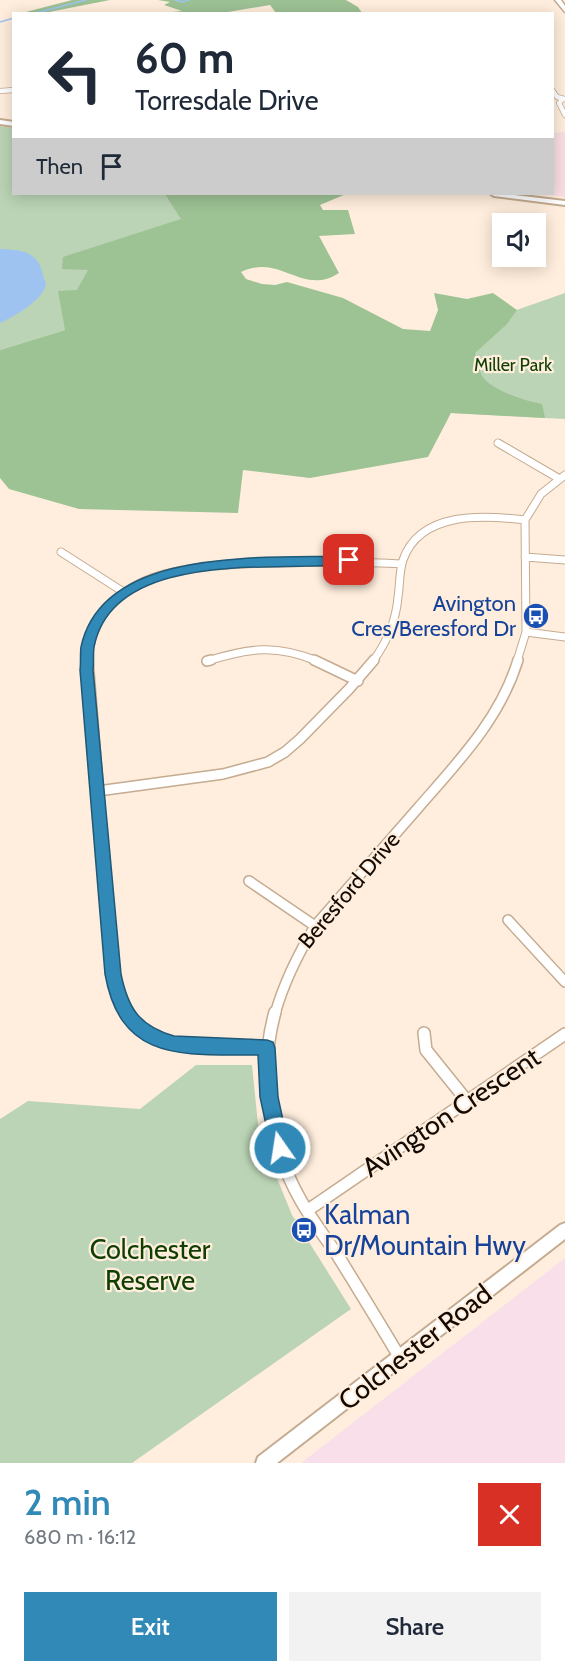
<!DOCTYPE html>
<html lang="en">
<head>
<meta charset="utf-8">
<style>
	:root { --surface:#fff; --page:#f2f2f3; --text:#1f2937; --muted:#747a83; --accent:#3089b7 }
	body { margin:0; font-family:Cabin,sans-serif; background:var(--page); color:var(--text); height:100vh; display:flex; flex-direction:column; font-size:22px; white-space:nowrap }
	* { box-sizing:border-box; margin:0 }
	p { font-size:20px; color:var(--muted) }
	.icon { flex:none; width:33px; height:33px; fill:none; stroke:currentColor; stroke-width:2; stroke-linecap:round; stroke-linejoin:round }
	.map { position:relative; height:1463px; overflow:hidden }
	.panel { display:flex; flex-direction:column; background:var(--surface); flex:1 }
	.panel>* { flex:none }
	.hud { position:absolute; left:12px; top:12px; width:542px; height:183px; border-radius:0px; box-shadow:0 3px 15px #0003; background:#fff; color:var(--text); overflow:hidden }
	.buttons { position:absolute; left:492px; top:213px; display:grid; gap:12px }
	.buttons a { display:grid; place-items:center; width:54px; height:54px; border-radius:0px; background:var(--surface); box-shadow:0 3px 15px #0003; font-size:30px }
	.pin { position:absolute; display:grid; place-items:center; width:51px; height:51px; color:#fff; margin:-26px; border-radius:12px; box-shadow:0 3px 9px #0006 }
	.me { position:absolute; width:66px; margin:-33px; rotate:347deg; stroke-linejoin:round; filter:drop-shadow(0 0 4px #0008) }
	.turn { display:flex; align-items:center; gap:21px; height:126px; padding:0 24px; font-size:27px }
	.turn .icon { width:78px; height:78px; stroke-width:2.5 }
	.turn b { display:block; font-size:42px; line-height:51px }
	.then { display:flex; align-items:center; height:57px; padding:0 24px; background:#0003; gap:12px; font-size:22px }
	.round { display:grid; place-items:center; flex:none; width:63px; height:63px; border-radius:0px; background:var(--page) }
	.overview { display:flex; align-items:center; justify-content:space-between; height:102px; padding:0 24px }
	h1 { font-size:36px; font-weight:600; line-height:45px; color:var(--accent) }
	.button { display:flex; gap:12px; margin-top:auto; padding:12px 24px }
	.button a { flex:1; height:69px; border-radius:0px; background:var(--accent); color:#fff; font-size:24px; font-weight:600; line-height:69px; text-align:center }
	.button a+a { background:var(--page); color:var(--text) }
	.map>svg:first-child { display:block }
</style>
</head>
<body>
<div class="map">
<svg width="565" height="1463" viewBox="0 0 565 1463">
	<rect width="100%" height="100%" fill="#fed"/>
	<!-- industrial -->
	<path fill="#f8dfe9" d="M565 1258V1463H301Z"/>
	<!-- education -->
	<path fill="#fadfe2" d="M565 132V197L541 194H552V133Z"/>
	<!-- green -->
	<path fill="#bbd4b5" d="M0 126 13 128 14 194H290L65 330 0 350Z
		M565 293V419L451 413V333Z
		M196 1065H252L259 1134 292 1215 351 1309 132 1463H0V1119L28 1101 140 1109Z"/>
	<!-- forest -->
	<path fill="#9dc294" d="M72 0H110L44 13H22Z
		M158 0H346L358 7 362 13H276L270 5 222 13H162L182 11 164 5 170 2Z
		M165 194H346L320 205 323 210H348L355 234 319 236 339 273C302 297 281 253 241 272L246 279 262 284 275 285 287 282 343 298 403 329 430 331 438 310 434 293 467 299 493 293 517 310 507 324 475 353C477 360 479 370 482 376 492 391 526 401 542 404L545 418 451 413 428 457 310 478 243 470 238 513 79 509 9 489 0 478V350L65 330 58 291 77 290 88 270 62 269 63 257 181 219Z"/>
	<!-- water -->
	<path fill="#9fc3f0" d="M0 249C22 250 38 251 43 275 43 277 46 282 46 284 44 300 13 317 0 323Z"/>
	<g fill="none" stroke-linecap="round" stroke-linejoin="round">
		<!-- stream -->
		<path stroke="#9fc3f0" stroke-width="1.5" d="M175 0 183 2 189 0
			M32 14 86 0
			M0 22 14 18"/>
		<!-- minor-far3 casing -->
		<g stroke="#c5ab90" stroke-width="6">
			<path id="minor-far3" d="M552 90 557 97 565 99
				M0 91 14 90
				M563 99 559 103 565 115"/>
		</g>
		<!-- minor-far2 casing -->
		<g stroke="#c5ab90" stroke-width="9">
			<path id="minor-far2" d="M498 443 558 478
				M61 552 125 593
				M525 557 565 560
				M526 632 565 637
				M88 661C96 564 201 565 273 563 316 562 359 561 402 564
				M207 661C249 648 276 644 317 661
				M373 661C387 642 396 621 398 597 400 585 399 572 403 560 420 511 483 515 525 520
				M517 661 526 632 525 520 541 494 565 475"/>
		</g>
		<!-- minor-far1 casing -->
		<g stroke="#c5ab90" stroke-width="12">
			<path id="minor-far1" d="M88 660 113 974 120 1001 128 1014
				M314 660 358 681
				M207 661 211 660
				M98 791 223 774 268 762 285 752 300 739 349 689 374 660
				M249 881 315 926
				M508 920 565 982
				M275 1014C284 982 298 954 315 926 349 887 384 847 418 808 458 762 500 719 518 660"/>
		</g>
		<!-- minor casing -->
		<g stroke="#c5ab90" stroke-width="14">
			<path id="minor" d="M127 1012C155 1056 222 1047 267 1048
				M275 1012C258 1073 269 1144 300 1199 311 1219 325 1237 338 1256 359 1290 380 1324 400 1358
				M424 1033 426 1050 467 1101
				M308 1210 565 1034"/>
		</g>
		<!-- secondary casing -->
		<g stroke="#c5ab90" stroke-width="4">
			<path id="secondary" d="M0 120 14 122V126L0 124Z
				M491 194H505L565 201V205L494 196Z
				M565 1223V1239L277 1463H256L258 1457 560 1225Z"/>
		</g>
		<!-- primary casing -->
		<g stroke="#c5ab90" stroke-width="3">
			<path id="primary" d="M555 0H561L565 6V12Z"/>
		</g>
		<!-- minor-far3 -->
		<use href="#minor-far3" stroke="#fff" stroke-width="4.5"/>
		<!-- minor-far2 -->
		<use href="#minor-far2" stroke="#fff" stroke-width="7"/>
		<!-- minor-far1 -->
		<use href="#minor-far1" stroke="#fff" stroke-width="9"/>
		<!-- minor -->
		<use href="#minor" stroke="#fff" stroke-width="11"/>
		<!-- secondary -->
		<use href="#secondary" fill="#fff" fill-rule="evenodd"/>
		<!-- primary -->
		<use href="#primary" fill="#fff" fill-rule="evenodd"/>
	</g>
	<!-- route -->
	<path fill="#3089b7" stroke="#1f5977" stroke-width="1.5" d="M349 556 355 560 354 563C339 567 323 565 308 566 242 568 111 560 94 647 93 654 94 663 93 670L121 974C128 1008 139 1026 174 1036L267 1040 273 1042 275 1048 278 1097 289 1148 286 1154 280 1157 273 1154 271 1148 260 1097 258 1055C185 1054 121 1064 105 974L80 670C81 663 80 654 81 647 103 544 271 559 349 556Z"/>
	<!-- icons -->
	<defs>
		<g id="bus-disc" transform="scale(1.35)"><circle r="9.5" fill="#1a4fb4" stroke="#fed"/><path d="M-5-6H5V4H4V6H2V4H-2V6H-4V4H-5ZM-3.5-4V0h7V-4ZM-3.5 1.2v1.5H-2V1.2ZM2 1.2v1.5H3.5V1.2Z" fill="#fff"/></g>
	</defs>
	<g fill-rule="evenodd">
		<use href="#bus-disc" x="536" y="616"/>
		<use href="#bus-disc" x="304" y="1230"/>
	</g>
	<g text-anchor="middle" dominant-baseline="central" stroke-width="4.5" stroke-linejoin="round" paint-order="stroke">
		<!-- far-park labels -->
		<g font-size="18" fill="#0e3e00" stroke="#fed">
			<text x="513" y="365">Miller Park</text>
		</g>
		<!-- transit labels -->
		<g font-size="22" fill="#164399" stroke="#fed" text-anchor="end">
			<text x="516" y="603">Avington<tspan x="516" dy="25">Cres/Beresford Dr</tspan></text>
		</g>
		<!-- street labels -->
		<g font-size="22" fill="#130a03" stroke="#fed">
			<text transform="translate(349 890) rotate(-50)">Beresford Drive</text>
		</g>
		<!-- near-street labels -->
		<g font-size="27" fill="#130a03" stroke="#fed">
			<text transform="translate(451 1112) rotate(-34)">Avington Crescent</text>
			<text transform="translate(415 1347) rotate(-38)">Colchester Road</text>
		</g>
		<!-- near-transit labels -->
		<g font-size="27" fill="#164399" stroke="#fed" text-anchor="start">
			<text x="324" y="1214">Kalman<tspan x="324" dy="31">Dr/Mountain Hwy</tspan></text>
		</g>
		<!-- near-park labels -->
		<g font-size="27" fill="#0e3e00" stroke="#fed">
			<text x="150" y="1249">Colchester<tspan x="150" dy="31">Reserve</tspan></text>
		</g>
	</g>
</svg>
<div class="buttons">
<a><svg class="icon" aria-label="sound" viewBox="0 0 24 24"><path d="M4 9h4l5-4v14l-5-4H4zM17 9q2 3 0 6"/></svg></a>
</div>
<div class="pin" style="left:349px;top:560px;background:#d93025"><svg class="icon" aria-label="arrive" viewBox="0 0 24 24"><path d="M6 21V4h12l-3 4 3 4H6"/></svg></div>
<svg class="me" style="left:280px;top:1148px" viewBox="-20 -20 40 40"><circle r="17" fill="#3089b7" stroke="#fff" stroke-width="3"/><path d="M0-11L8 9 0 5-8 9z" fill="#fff"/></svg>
<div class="hud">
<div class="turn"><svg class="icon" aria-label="left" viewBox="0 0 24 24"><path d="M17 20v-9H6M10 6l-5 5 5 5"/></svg><div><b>60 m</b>Torresdale Drive</div></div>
<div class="then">Then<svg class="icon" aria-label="arrive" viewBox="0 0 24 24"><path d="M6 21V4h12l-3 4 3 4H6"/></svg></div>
</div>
</div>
<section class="panel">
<div class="overview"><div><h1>2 min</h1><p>680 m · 16:12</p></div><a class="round" style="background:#d93025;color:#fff"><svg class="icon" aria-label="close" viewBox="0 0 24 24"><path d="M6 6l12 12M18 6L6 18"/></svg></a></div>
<div class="button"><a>Exit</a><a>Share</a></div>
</section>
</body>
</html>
